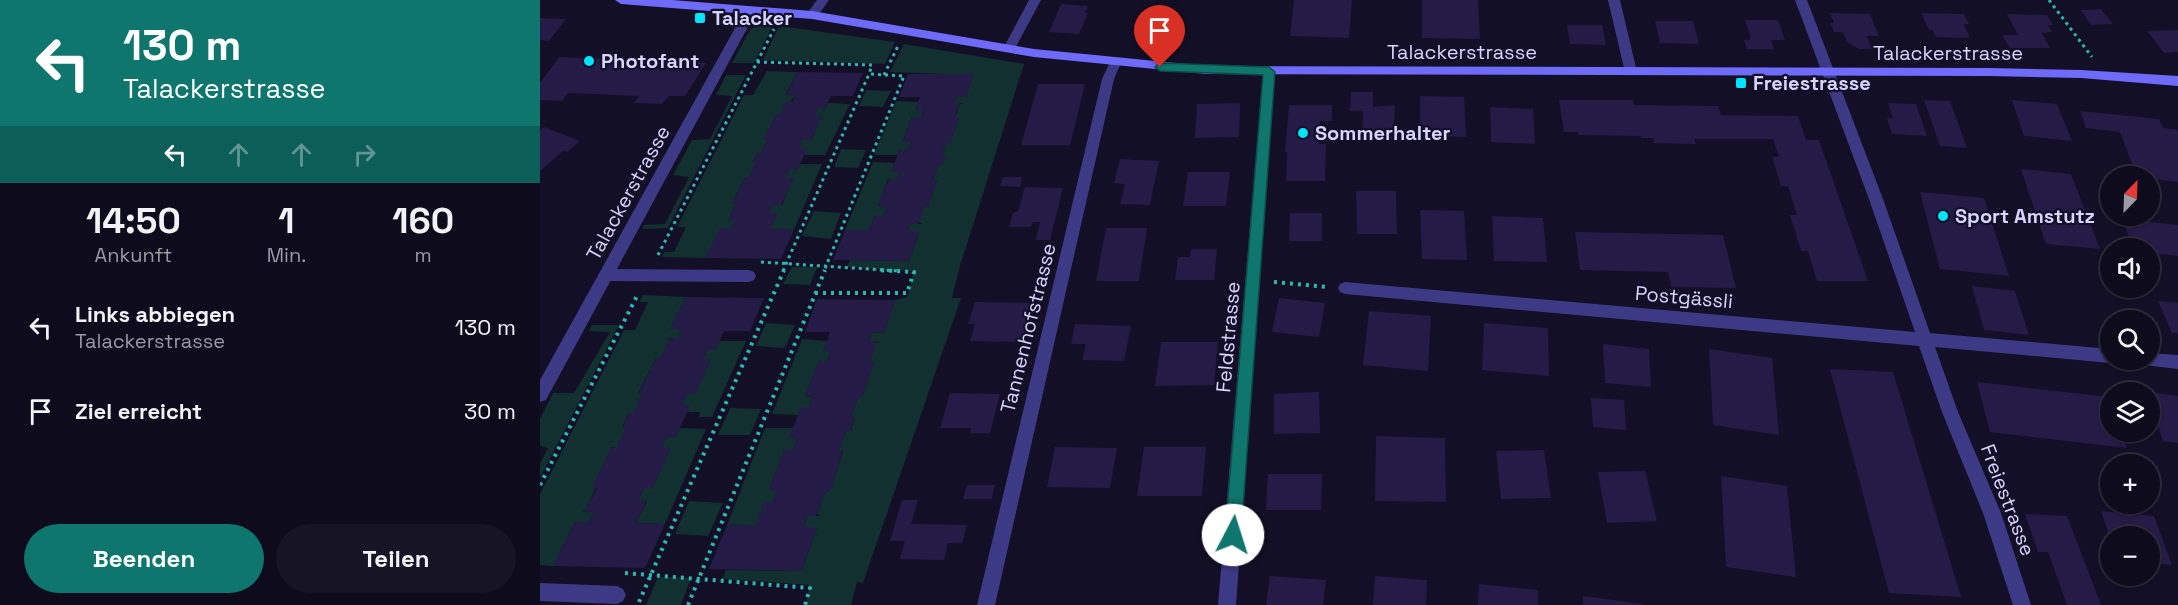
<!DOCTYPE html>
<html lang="de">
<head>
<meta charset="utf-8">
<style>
	:root { --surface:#0e0b1c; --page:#171425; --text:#f1f3f6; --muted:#9b9ba3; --line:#2e2b3b; --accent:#0f766e }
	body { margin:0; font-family:"Space Grotesk",sans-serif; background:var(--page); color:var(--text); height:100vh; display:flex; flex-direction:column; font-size:22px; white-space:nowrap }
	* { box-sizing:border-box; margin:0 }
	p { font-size:20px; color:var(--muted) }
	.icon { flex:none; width:33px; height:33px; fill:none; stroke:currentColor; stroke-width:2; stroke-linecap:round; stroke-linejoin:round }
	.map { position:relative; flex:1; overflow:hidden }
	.sheet { display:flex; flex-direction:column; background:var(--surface); width:540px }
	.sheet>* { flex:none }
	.top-card { background:#0f766e; color:#fff; overflow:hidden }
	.needle { width:39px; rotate:23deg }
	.fabs { position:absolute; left:1560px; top:166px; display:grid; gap:12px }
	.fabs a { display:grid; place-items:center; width:60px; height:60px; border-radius:50%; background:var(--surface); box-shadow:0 2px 4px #0004,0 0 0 2px var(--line); font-size:30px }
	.pin { position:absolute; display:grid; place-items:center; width:51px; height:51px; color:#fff; margin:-62px -26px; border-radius:50% 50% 50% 0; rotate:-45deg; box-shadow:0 0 6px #0007 }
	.pin .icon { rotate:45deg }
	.me { position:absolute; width:66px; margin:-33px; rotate:5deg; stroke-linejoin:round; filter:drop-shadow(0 0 4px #0008) }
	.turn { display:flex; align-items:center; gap:21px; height:126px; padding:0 24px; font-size:27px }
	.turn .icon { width:78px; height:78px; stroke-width:2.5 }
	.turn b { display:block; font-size:42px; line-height:51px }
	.lanes { display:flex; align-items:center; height:57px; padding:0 24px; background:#0003; justify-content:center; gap:30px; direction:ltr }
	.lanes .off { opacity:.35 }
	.eta { display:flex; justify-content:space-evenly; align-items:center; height:102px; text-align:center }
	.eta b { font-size:36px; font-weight:700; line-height:42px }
	.action { display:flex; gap:12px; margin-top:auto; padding:12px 24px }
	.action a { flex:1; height:69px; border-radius:36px; background:var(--accent); color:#fff; font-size:24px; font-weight:700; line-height:69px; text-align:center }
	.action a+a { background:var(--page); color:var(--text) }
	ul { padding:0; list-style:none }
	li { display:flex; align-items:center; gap:18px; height:84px; padding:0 24px }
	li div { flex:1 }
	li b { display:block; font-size:22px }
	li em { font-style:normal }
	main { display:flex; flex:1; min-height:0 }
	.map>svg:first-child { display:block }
</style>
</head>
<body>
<main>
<section class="sheet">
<div class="top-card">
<div class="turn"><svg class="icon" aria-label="left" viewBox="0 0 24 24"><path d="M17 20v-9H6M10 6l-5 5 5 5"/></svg><div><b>130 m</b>Talackerstrasse</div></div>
<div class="lanes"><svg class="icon" aria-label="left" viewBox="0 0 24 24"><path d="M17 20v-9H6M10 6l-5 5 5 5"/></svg><svg class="icon off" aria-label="ahead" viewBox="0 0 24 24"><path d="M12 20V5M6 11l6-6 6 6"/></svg><svg class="icon off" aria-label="ahead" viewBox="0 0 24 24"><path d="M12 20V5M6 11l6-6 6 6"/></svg><svg class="icon off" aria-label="right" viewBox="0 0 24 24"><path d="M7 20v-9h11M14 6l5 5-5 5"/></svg></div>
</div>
<div class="eta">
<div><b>14:50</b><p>Ankunft</p></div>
<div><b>1</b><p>Min.</p></div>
<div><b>160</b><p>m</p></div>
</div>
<ul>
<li><svg class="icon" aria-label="left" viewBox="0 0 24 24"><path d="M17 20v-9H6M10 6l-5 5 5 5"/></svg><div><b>Links abbiegen</b><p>Talackerstrasse</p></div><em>130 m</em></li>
<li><svg class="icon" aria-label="arrive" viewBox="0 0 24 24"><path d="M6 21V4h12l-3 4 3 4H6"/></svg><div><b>Ziel erreicht</b></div><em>30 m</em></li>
</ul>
<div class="action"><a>Beenden</a><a>Teilen</a></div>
</section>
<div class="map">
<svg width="1638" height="605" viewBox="0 0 1638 605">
	<rect width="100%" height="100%" fill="#130f26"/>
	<!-- green -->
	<path fill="#12302f" d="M220 23 233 25 214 63H192L210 30Z
		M239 26 355 42 345 64 223 60Z
		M364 44 484 64 420 266 412 298H421L323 583 317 582 311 605H265L270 585 182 579 186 570 262 571 277 527H264L267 516H281L277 514 285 492 290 491 303 452 299 451 306 431 311 430 315 417H311L318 397H322L334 362 330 361 336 343 341 342 329 341 332 332 344 333 355 300 367 297 374 271 307 267 310 260 369 261 379 232 368 231 371 224H382L378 222 384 207H388L397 180H393L398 166 402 165 405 156H402L406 142H410L419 118 415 117 420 104 424 103H414L416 97H426L433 75 350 72Z
		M227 71 257 72 246 94 256 95 239 115H236L224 139 227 140 221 153 217 154 212 163H216L209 177H205L192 204H196L188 221H195L191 228 165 258 122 257 124 252H134L146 227H137L204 95H213Z
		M186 75H206L128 228 102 229 104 225 125 224 149 177 133 175 152 140 170 139 192 96 176 95Z
		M326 90 351 91 343 107 319 106Z
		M356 101 378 102 375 110H383L381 117H372L363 141 371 142 368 149H360L358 155H334Z
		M288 103 310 104 285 155H264L267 148H259L262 140H271L282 116H274L277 109H285Z
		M301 149 326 150 318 168 294 167Z
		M333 162 355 163 360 172 357 179H348L338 206 347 207 344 215H335L329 230H305Z
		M260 164H282L254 230 230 229 237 213H229L232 205H242L253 178H245L249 170H257Z
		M274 211 301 213 291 239 262 236Z
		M252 267H277L270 285 243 284Z
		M103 295 146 297 130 329H142L138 338H126L130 339 120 358H116L98 394H102L94 413H89L82 427 86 428 77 447H72C62 467 56 489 46 510L41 511 54 512 48 523 35 522 13 566 0 565V494L84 330H95L108 302H99Z
		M226 323 255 325 245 348 216 346Z
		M52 325H79L0 478V464L8 448 0 446V419L13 393H34L70 332 49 331Z
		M262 339 287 341 283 351H291L287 361H279L265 396 273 397 269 407H261L258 415 232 414Z
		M179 341H206L172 417H159L160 412H147L150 405H142L147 394H155L171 359H163L168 349H176Z
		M190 408 221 409 210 435H178Z
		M140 428 166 429 125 524 96 523 107 501 98 500 104 488H112L130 449 122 448 127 437H136Z
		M225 428H253L249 439H257L253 450H244L229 490 237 491 233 502 215 526 187 525Z
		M149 501 183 503 168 536 135 534Z
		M118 577 151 578 141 605H106Z"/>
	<!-- building -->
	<path fill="#241b47" d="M754 0H812L809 38 750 36Z
		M882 0H938L940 39 882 38Z
		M521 4 548 6 545 13H548L539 34 509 32Z
		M1561 9 1573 24 1551 25 1541 10Z
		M1290 13 1330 14 1339 36H1327L1332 49H1319L1307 42 1303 32H1294L1290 23H1294Z
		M1381 13 1424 14 1429 24H1424L1430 38 1396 37 1392 30H1389Z
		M1467 14 1507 15 1513 25H1508L1512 32 1502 33 1510 48H1470L1462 35H1478Z
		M0 18 26 19 9 41 0 40Z
		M1205 20H1238L1245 40H1231L1234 49H1207L1204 40H1210V35Z
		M1115 21H1153L1159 44 1120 43Z
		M1027 25H1062L1066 45 1030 44Z
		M1638 30V52L1624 53 1607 31Z
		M19 57 150 62 166 63 145 96H129L122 104 94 103 99 96 28 93 22 101 0 100V83Z
		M257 72 323 73 313 96H291L285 109H277L274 116H282L271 140H262L259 148H268L257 170H249L245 178H254L241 205H232L229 213H238L230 229 254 230 241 259 165 258 180 228H191L195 221H188L196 204 192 205 205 177H209L216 163H212L217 153H221L227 140H223L236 115H239L246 101H253L256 95H246Z
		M368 74H434L426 97H416L414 103H420L415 117H419L410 143 406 142 402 156H406L402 165 398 166 393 180H397L388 207H384L378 224H371L368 231H379L369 261 293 260 305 230H329L335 215H344L347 207H338L340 199 349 179H357L360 172H351L360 149H368L371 142H363L372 117H381L383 110H375L380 97H359Z
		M498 84H545L530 145H481Z
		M811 92H833V107L855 105 853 139H822L823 111H810Z
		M880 96 924 97 926 137 880 136Z
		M1019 100H1093L1094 105 1178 106 1181 115 1258 116 1266 140H1279L1328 281H1277L1268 251H1261L1250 215H1257L1248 186H1241L1232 157H1239L1233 139H1154L1156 144 1114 143 1113 138H1101V136L1038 135V132H1024Z
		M1384 100 1410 101 1427 148 1400 146Z
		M1472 100 1517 104 1532 141 1484 136Z
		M700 103 699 137 655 138 657 104Z
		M1348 103 1376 104 1387 136 1352 134 1347 118 1353 119Z
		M749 105H792V121H780L779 144H786L785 181H746L747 152H745Z
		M950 107 993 109 995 144 951 142Z
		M1540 111 1619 119 1623 128 1638 130V182L1597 177 1580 132 1546 128Z
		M4 127 40 141 27 152 23 151 0 171V130Z
		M580 159 619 161 610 205 580 204 585 184 574 183Z
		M1481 169 1531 174 1560 249 1506 244Z
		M648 172H690L686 206H643Z
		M463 177H482L480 187 460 186Z
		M485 187 523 188 510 240H496L500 222H493L491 227H469L473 213 478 211Z
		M816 191H856L857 234H817Z
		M1380 192 1444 198 1469 276 1400 269Z
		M880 210 924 211 927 260 882 259Z
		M750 213H782V241H749Z
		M952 216 1003 218 1007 262 954 261Z
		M1582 219 1638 225V256L1610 253V249H1594Z
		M566 228H607L599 281H556Z
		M1035 232 1183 235 1196 288 1131 287 1128 272 1040 270Z
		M651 249H677L674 280H635L638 257H650Z
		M1432 286 1475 291 1489 335 1444 330Z
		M146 297 224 298 210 331H184L176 349H168L163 359H171L155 394H147L142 405H150L136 437H127L122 448H131L112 489 104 488 98 500H107L96 523 125 524 105 568 13 566 35 522 48 523 54 512 45 511 57 488 52 487 71 448 77 447 86 428H82L89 413H94L102 394 98 395 116 358H120L130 338H138L142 329H130Z
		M739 298 785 303 779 337 732 332Z
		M277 299 355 300 344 333 332 332 329 341H337L330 361H335L322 397H318L311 417H315L310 431H306L299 451H303L290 492H285L276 516H267L264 527H277L262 571 169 569 187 525 215 526 224 502H233L237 491H229L236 470 244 450H253L257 439H249L253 428 261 407H269L273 397 265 396 279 361H287L291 351H283L290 332H265Z
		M1618 301 1638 303V333H1632Z
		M435 302 494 303 484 342 430 341 435 324H428Z
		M829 311 891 316 888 371 823 365Z
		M944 323 1008 328 1009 376 942 370Z
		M535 324 591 326 584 361 542 360 546 344H531Z
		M621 342H678L674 385 615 386Z
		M1063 344 1109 349 1111 387 1065 383Z
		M1169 349 1232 358 1239 435 1173 425Z
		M1290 369 1353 372 1421 597 1349 593Z
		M1437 382 1569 397 1570 432H1581L1587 448 1450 432Z
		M779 392 780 433 734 434V394Z
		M1610 392 1638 396V443L1623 441 1610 404Z
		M410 393 460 394 450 433H430L431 428H400Z
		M1051 398 1084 400 1086 430 1053 427Z
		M836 436 905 438 906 502 835 501Z
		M515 447 577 448 570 488 507 487Z
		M604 447H666L662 496H597Z
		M1004 450 1011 498 961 499 956 451Z
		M1105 471 1117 521 1067 523 1058 472Z
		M728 474H782L781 510H726Z
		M1181 476 1247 486 1256 577 1186 567Z
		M427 485H455L452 499H423Z
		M362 500H378L371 524 427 525 422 543H408L404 560 360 559 365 541H350Z
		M1561 511 1614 516 1632 565 1610 563V537H1570Z
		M1485 514 1527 516 1561 605H1527L1508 552H1498Z
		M730 576 786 580 783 605H726Z
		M835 576 887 580 886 605H833Z
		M939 584 998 590V605H938Z
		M1043 596 1103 604V605H1043Z"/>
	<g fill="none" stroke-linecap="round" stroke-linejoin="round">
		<!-- path-far1 -->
		<path stroke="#2fb8b0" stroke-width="3" stroke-dasharray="3 4" stroke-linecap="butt" d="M1509 0 1552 57
			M217 62 332 65 329 74
			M344 75 358 46
			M118 255 234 29
			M221 262 359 271
			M243 271 329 74 364 76 284 271"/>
		<!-- path -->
		<path stroke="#2fb8b0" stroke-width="4" stroke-dasharray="3 5" stroke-linecap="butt" d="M734 282 787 287
			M275 293H367L374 272 336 270
			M0 485 98 294
			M85 573 270 588 265 605
			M99 602 244 270
			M148 605 285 270"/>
		<!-- lane -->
		<path fill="#3d3a85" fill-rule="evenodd" d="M66 269 209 270 214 272 216 276 214 280 209 282 66 281 61 279 59 275 61 271Z
			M0 583 77 586 83 589 86 595 83 601 77 604 0 601Z"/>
		<!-- street -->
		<path fill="#3d3a85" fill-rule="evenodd" d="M277 0H289L276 18H268L266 15Z
			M489 0H501L473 52H465L463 49Z
			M1068 0H1080L1097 72 1095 75H1087L1085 72Z
			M1255 0H1267L1343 199 1390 333 1570 349V360H1576L1570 363 1395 347 1418 412 1461 513 1491 605H1473L1443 513 1402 412 1379 346 805 294 800 292 798 288 800 284 805 282 1375 332 1329 199Z
			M211 6 217 10 6 400 0 402V380L205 10Z
			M575 59 581 63 574 79 455 605H437L562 79 571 60Z
			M729 67 735 71 696 605H678L723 71Z
			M1610 353 1638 355V369L1604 365 1602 360H1610Z"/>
		<!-- secondary -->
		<path fill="#6f6bff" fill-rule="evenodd" d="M75 0H132L272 11 494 49 666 66 1449 68 1541 70 1638 76V86L1541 78 1449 76 666 74 494 57 272 19 81 4Z"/>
	</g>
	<!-- route -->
	<path fill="#0f766e" stroke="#0a4d48" stroke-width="1.5" d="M620 63 729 67 735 72 701 535 698 541 693 543 687 541 685 535 723 75 620 71 615 67Z"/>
	<!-- markers -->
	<g fill="#00e5ff" stroke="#130f26" stroke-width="2">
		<rect x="154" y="12" width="12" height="12" rx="3"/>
		<circle cx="49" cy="61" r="6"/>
		<rect x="1195" y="77" width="12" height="12" rx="3"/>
		<circle cx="763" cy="133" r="6"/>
		<circle cx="1403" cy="216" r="6"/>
	</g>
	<g text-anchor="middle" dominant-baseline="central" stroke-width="4.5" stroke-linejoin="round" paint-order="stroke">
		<!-- poi labels -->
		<g font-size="20" font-weight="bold" fill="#d9d4ff" stroke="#130f26" text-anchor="start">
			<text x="172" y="18">Talacker</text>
			<text x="61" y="61">Photofant</text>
			<text x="1213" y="83">Freiestrasse</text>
			<text x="775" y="133">Sommerhalter</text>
			<text x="1415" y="216">Sport Amstutz</text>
		</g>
		<!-- street labels -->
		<g font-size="20" fill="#d9d4ff" stroke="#130f26">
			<text x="922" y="52">Talackerstrasse</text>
			<text x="1408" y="53">Talackerstrasse</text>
			<text transform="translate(88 193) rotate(-61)">Talackerstrasse</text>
			<text transform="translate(1144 297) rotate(5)">Postgässli</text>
			<text transform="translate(488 328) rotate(-76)">Tannenhofstrasse</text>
			<text transform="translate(688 337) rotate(-85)">Feldstrasse</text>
			<text transform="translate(1468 500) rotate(69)">Freiestrasse</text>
		</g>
	</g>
</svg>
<div class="fabs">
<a><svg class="needle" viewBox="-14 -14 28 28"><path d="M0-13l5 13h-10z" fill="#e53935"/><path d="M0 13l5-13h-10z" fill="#9b9ba3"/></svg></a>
<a><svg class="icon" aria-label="sound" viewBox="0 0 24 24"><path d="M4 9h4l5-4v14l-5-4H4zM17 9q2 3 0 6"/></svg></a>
<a><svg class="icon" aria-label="search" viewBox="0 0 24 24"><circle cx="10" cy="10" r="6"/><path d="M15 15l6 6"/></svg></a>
<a><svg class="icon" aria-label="layers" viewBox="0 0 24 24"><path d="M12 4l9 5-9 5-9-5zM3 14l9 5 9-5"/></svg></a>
<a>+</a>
<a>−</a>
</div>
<div class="pin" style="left:620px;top:67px;background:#d93025"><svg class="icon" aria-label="arrive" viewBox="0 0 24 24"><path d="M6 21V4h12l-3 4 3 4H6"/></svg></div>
<svg class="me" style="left:693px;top:535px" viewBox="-20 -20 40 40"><circle r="19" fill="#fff"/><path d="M0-13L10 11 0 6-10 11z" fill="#0f766e"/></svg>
</div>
</main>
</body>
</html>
